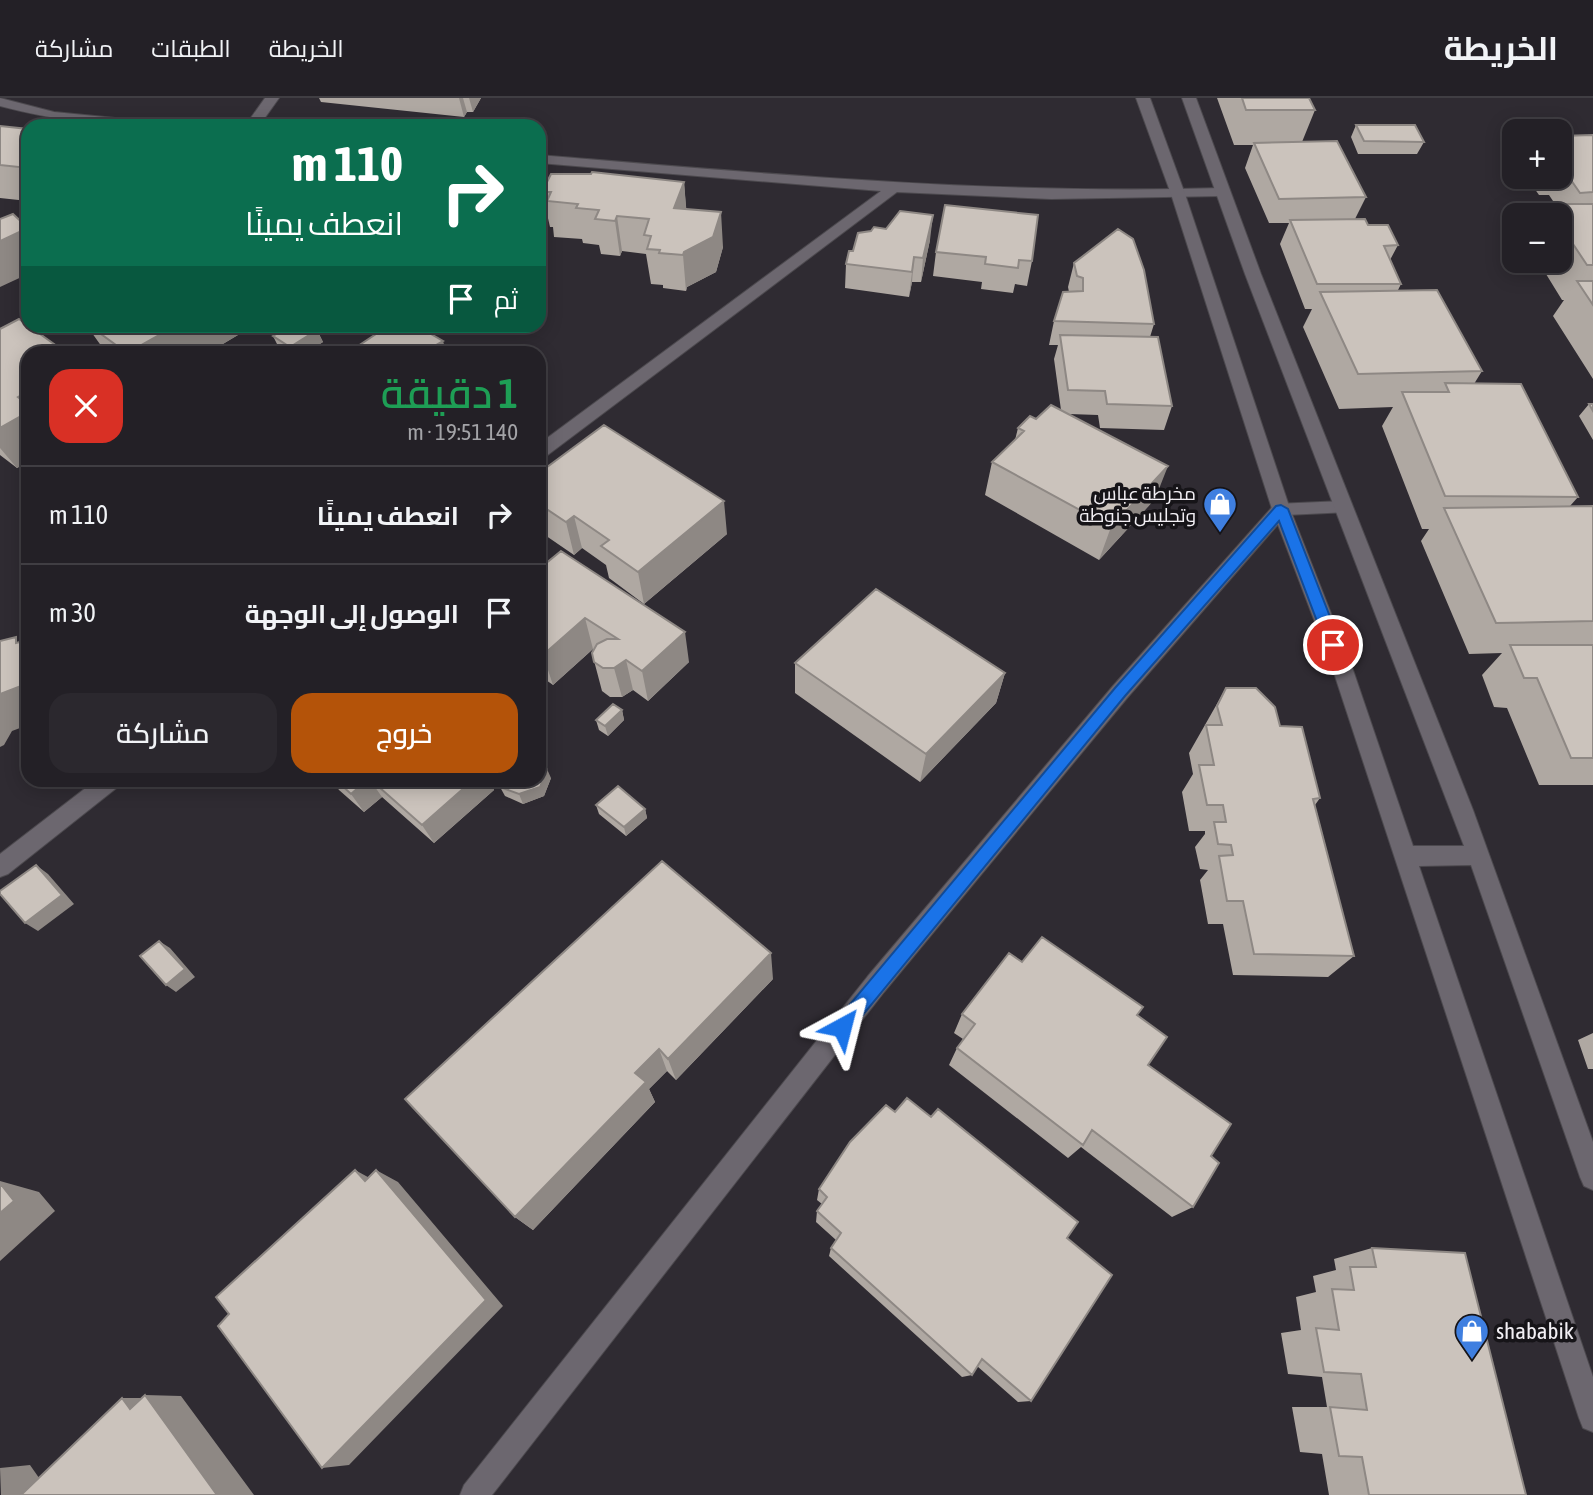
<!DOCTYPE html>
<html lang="ar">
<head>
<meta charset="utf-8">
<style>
	:root { --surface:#232026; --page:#2b282e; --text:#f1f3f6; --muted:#a3a3a7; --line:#403e43; --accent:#b45309 }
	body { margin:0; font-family:"Asap Condensed",Cairo,sans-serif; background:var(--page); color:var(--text); direction:rtl; height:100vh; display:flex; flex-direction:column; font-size:26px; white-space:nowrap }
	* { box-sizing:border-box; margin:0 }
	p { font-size:23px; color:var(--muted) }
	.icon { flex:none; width:38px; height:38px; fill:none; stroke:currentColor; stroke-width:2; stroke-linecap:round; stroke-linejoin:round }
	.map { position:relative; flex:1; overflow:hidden; direction:ltr }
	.panel { position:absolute; left:21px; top:248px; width:525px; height:441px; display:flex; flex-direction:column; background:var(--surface); border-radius:21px; box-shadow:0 4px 18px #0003,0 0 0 2px var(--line); direction:rtl }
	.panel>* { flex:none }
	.top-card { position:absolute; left:21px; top:21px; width:525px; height:214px; border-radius:21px; box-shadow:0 4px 18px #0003,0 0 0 2px var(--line); direction:rtl; background:#0b6e4f; color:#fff; overflow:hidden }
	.tools { position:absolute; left:1502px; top:21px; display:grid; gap:14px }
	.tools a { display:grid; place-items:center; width:70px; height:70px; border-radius:14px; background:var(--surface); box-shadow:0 4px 18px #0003,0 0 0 2px var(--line); font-size:35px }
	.pin { position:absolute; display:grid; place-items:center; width:60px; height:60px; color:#fff; margin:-30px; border:4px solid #fff; border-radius:50%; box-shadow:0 2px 7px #0007 }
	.me { position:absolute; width:77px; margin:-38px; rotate:38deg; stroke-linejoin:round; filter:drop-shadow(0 0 5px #0008) }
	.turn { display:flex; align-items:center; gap:24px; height:147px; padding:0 28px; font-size:32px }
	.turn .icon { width:91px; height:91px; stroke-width:2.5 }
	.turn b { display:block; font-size:49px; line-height:60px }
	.then { display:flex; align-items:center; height:66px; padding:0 28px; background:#0003; gap:14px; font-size:26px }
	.round { display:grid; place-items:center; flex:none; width:74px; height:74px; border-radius:21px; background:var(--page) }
	.head { display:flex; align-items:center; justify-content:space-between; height:119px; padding:0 28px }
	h1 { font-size:42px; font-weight:600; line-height:52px; color:#1e9e55 }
	.cta { display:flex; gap:14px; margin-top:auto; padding:14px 28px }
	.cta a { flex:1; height:80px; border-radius:21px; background:var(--accent); color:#fff; font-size:28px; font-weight:600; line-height:80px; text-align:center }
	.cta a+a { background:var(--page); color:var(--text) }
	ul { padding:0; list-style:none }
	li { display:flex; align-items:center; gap:21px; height:98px; padding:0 28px; border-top:2px solid var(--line) }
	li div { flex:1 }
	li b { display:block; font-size:26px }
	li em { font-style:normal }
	header { display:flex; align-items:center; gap:42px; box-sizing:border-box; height:98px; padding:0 35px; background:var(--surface); border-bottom:2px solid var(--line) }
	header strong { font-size:33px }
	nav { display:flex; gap:38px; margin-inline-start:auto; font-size:24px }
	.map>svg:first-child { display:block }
</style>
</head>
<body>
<header>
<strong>الخريطة</strong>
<nav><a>الخريطة</a><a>الطبقات</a><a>مشاركة</a></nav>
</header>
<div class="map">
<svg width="1593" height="1397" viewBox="0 0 1593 1397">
	<rect width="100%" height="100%" fill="#2f2b32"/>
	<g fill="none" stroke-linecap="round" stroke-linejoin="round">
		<!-- minor casing -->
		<g stroke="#4c494e" stroke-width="2">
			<path id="minor" d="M0 0 54 14 156 24 163 28C102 28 58 23 0 8Z
				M265 0H279L259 28H245Z
				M539 57C767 76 993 97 1222 90L1229 94 1222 98 1051 101 897 94 545 359 539 361V346L881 93 539 65Z
				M28 218V228H32L0 243V231Z
				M1343 403 1349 404 1352 409 1349 414 1286 417 1127 600 884 894 492 1397H460L464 1387 868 878 1113 588 1275 406Z
				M96 682H122L119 688 8 776 0 779V756Z"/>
		</g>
		<!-- tertiary casing -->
		<g stroke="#4c494e" stroke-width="2">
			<path id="tertiary" d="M1136 0H1150L1185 96 1290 411 1352 569 1413 748H1464L1245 176 1182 0H1196L1261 176 1473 712 1593 1044V1092L1584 1088 1580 1079 1471 767 1419 768 1593 1279V1334L1583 1330 1579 1320 1332 569 1272 411 1171 96Z"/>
		</g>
		<!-- minor -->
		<use href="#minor" fill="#6c676f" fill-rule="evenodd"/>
		<!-- tertiary -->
		<use href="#tertiary" fill="#6c676f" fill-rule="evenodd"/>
	</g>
	<!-- wall -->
	<path fill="#afa8a2" d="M319 0H481L473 14H467L464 19 321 4Z
		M1217 0H1309L1315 12 1302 44 1366 99 1355 121 1368 127 1398 147 1390 162 1401 186 1398 192 1482 273 1474 286 1578 399 1570 408H1593V687H1539L1507 610 1494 609 1482 577 1502 555 1469 556 1421 443 1429 431H1422L1382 328 1393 309 1339 311 1303 229 1312 211H1305L1280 146 1289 125H1269L1245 70 1253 47H1234Z
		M1356 27 1424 44 1417 56H1358L1351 39Z
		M0 28 28 31V103L0 100Z
		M1593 37V281L1553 218 1564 202H1562L1538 163H1559V117H1541L1547 106H1555L1549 97H1539L1532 87 1536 79H1559V38Z
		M684 84 686 111 723 149 716 174 687 189 686 193 663 190V187L651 186 646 156 622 153 620 158 601 156 599 147 583 145 582 141 554 139 553 129H550L542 94Z
		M930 142 921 184H912L909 199 845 190 846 166 853 153Z
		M936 154 1032 163 1027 188 1015 186 1013 195 981 191 982 184 933 178Z
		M1074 165 1154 226 1150 239 1172 308 1164 332 1100 330 1098 317 1069 316 1155 401 1099 462 985 397 992 364 1015 342 1018 330 1061 312 1054 261 1058 247H1049L1054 223 1069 194 1068 189Z
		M87 228H246L241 230 243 234 206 256H107Z
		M0 231 28 256V364L17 370 0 357Z
		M317 232 323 244 304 256H288L279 250 273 238Z
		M1589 306H1593V342L1579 318Z
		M539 375 727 436 644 506 609 480 606 467 582 450 574 457 539 433Z
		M539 471 689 564 648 603 633 592 622 599H610L602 593 592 555 594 551H593L553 587 539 577Z
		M795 565 1005 575 996 605 920 684 795 595Z
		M1226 590 1280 628 1320 700 1315 707 1354 858 1328 879 1233 877 1223 826H1208L1200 782 1208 772 1200 771 1195 749 1205 736V733H1189L1182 694 1193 676 1189 655Z
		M622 612 624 622 608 638 599 632 596 622Z
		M551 680 544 698 523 706 505 698 500 689Z
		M332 682H489L494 692 434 745 382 699 364 714 339 692Z
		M596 707 645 711 647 720 626 738 599 716Z
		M1022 864 1137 917 1148 967 1211 1058 1193 1109 1172 1119 1081 1049 1068 1060 949 967 957 950 963 941 954 935 962 916Z
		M773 881 676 982 667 973 649 991 655 1004 533 1132 515 1119 405 1001Z
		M1593 935V971H1588L1578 942Z
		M895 1014 1067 1140 1031 1303 1018 1304 977 1268 972 1277 962 1279 829 1158 831 1150 836 1142 816 1124 817 1113 822 1106 817 1102 819 1091Z
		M1372 1150 1526 1397H1329L1322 1356 1300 1354 1292 1309H1327L1322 1279 1288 1276 1281 1235 1301 1232 1296 1199 1316 1194 1313 1178 1336 1172 1334 1161Z"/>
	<!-- shaded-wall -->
	<path fill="#8e8884" d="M459 0H463L467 14 464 19Z
		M469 0H481L473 14Z
		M684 84 687 119 674 110Z
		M721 114 723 149 716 174 687 189 686 193 683 157 684 154Z
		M933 117 930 142 921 184 923 160Z
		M617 118 622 153 620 158 615 123Z
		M28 130V176L0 189V143Z
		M914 159 912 184 909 199 912 174Z
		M175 228H246L241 230 243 234 206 256 127 255Z
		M317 232 323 244 304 256H293L290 249Z
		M443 243 447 256 436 247Z
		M28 293V312L18 299Z
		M28 314V364L17 370 0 350V330Z
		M1168 368 1155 401 1099 462 1111 429Z
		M724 403 727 436 644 506 638 474Z
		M574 418 582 450 574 457 566 424Z
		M585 520 593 551 553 587 543 557Z
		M685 534 689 564 648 603 642 573Z
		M626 562 633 592 622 599 614 570Z
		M1005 575 996 605 920 684 926 656Z
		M26 586 28 588V627L12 633 4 647 0 649V596Z
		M622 612 624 622 608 638 605 628Z
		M547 671 551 680 544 698 523 706 519 696Z
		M367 682H370L382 699 364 714 351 696Z
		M473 682H489L494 692 434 745 422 727Z
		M645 711 647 720 626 738 624 729Z
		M36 767 48 776 74 806 38 833 25 825Z
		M159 843 170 850 195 879 176 894 166 887Z
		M771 855 773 881 676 982 668 961Z
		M659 951 667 973 649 991 655 1004 533 1132 515 1119 635 975Z
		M355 1072 377 1084 365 1083Z
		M376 1072 398 1084 503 1208 349 1367 322 1370Z
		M0 1083 39 1094 55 1113 0 1163Z
		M145 1297 181 1298 254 1397H217L130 1311 122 1300H147Z
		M30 1367 51 1397H1L0 1370Z"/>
	<!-- building -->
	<path fill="#cbc3bc" stroke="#8e8884" stroke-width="2" d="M1242 0H1309L1315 12H1246Z
		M1356 27H1415L1424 44 1364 43Z
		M0 28 28 31V70L0 67Z
		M1593 37V94L1580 95 1564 72H1559V38Z
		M1337 43 1366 99 1279 101 1254 45Z
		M592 74 684 84 674 110 721 114 713 139 684 154 683 157 659 155 660 152 647 151 651 138 644 137 649 121 617 118 615 123 595 121 599 112 576 110 578 106 547 103 551 94H542L551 76H591Z
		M1547 106H1593V167H1587L1559 125V117H1554Z
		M945 107 1038 117 1032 163 1019 162 1018 170 985 166 986 159 936 154Z
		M900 113 933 117 923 160 914 159 912 174 846 166 849 153H853L858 135 871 133 874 129 886 131Z
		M13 116 28 130 0 143V121Z
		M1365 121 1368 127H1388L1398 147 1384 148 1401 186H1317L1290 122Z
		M1118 131 1133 141 1144 172 1154 226 1054 223 1063 194 1083 193V180L1077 178 1074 165Z
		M1577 183H1593V207Z
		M1437 192 1482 273 1358 276 1320 194Z
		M19 221 68 256H28V293L18 299 28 307V314L0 330V231Z
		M90 228H175L127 255Z
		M290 228H311L317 232 290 249 273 238Z
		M381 228H417L443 243 436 247 449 256H346L382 232 378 229Z
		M1060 237 1158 239 1172 308 1107 306 1105 293 1068 292Z
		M1445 285 1521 286 1578 399 1445 398 1402 294H1449Z
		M1589 306H1593V313Z
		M1051 307 1168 368 1111 429 992 364 1024 333 1018 330 1030 318 1036 321Z
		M604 327 724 403 638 474 601 448 609 442 574 418 566 424 539 406V375Z
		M1593 408V523L1496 525 1444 410Z
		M561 453 685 534 642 573 626 562 614 570H603L594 564 592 555 597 546 607 541H618L585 520 543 557 539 555V471Z
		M876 491 1005 575 926 656 795 565Z
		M16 539V545L28 542V592L26 586 0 596V543Z
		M1510 547H1593V660H1571L1537 580H1524Z
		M1226 590H1256L1275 609 1280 628 1302 629 1320 700 1313 701 1354 858 1254 856 1243 803H1227L1219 758 1233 757 1231 747 1218 746 1214 724H1226L1223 707H1207L1199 667H1214L1206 627H1222L1217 608Z
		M613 606 622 612 605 628 596 622Z
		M539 661 547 671 540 689 519 696 500 689V682H539Z
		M336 682H367L351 696Z
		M371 682H473L422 727Z
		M618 688 645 711 624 729 596 707Z
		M662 763 771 855 668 961 659 951 635 975 646 984 515 1119 405 1001Z
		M36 767 62 797 25 825 0 796V793Z
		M1042 839 1143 909 1137 917 1167 939 1148 967 1231 1026 1211 1058 1219 1065 1193 1109 1092 1032 1083 1047 957 950 975 926 962 916 1009 855 1022 864Z
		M159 843 185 871 166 887 140 858Z
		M907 1000 931 1019 938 1011 1078 1124 1067 1140 1112 1177 1031 1303 982 1261 972 1277 831 1150 841 1135 817 1113 827 1099 819 1091 850 1044 886 1007 895 1014Z
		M355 1072 365 1083 376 1072 486 1202 322 1370 218 1228 229 1216 216 1199Z
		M0 1085 14 1103 0 1115Z
		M1372 1150 1465 1155 1526 1397H1369L1362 1359 1339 1358 1330 1309 1367 1312 1361 1276 1324 1274 1316 1230 1339 1232 1332 1191 1354 1192 1350 1169H1376Z
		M145 1297 217 1397H21L122 1300 130 1311Z"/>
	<!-- route -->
	<path fill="#1a73e8" stroke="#114b97" stroke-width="2" d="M1281 407 1288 411 1341 547 1338 551H1328L1326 547 1279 423 1125 598 848 935 842 938 836 935 833 929 836 923 1115 590 1276 408Z"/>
	<!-- icons -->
	<defs>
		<g id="shop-pin" transform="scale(1.75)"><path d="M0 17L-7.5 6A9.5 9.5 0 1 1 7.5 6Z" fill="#3f7fe0" stroke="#161418"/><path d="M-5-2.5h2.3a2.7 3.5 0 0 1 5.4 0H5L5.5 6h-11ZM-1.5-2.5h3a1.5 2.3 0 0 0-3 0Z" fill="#fff"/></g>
	</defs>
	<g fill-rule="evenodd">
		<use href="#shop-pin" x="1220" y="406"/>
		<use href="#shop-pin" x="1472" y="1233"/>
	</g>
	<g text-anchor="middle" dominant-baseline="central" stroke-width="7" stroke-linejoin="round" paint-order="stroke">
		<!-- poi labels -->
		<g font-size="19" fill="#f2eff4" stroke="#161418" text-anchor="end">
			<text x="1196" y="395">مخرطة عباس<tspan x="1196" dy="22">وتجليس جنوطة</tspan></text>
		</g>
		<!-- near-poi labels -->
		<g font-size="23" fill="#f2eff4" stroke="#161418" text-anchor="start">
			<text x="1496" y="1233">shababik</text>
		</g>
	</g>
</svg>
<div class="tools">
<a>+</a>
<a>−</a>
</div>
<div class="pin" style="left:1333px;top:547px;background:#d93025"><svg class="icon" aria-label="arrive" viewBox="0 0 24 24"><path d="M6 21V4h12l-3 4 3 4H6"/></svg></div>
<svg class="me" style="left:842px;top:929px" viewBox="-20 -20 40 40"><path d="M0-17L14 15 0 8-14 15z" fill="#1a73e8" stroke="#fff" stroke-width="4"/></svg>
<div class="top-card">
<div class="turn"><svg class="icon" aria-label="right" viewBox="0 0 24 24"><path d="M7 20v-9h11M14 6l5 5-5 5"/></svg><div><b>110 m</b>انعطف يمينًا</div></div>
<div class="then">ثم<svg class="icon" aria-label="arrive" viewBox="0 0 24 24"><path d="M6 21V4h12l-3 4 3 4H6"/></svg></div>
</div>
<section class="panel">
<div class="head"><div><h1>1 دقيقة</h1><p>140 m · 19:51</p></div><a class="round" style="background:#d93025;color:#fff"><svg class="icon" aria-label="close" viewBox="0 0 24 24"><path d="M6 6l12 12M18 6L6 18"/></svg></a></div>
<ul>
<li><svg class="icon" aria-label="right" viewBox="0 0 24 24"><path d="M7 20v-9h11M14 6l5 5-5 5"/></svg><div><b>انعطف يمينًا</b></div><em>110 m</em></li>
<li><svg class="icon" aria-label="arrive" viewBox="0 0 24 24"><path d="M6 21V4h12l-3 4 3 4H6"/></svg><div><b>الوصول إلى الوجهة</b></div><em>30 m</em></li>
</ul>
<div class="cta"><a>خروج</a><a>مشاركة</a></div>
</section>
</div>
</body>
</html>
